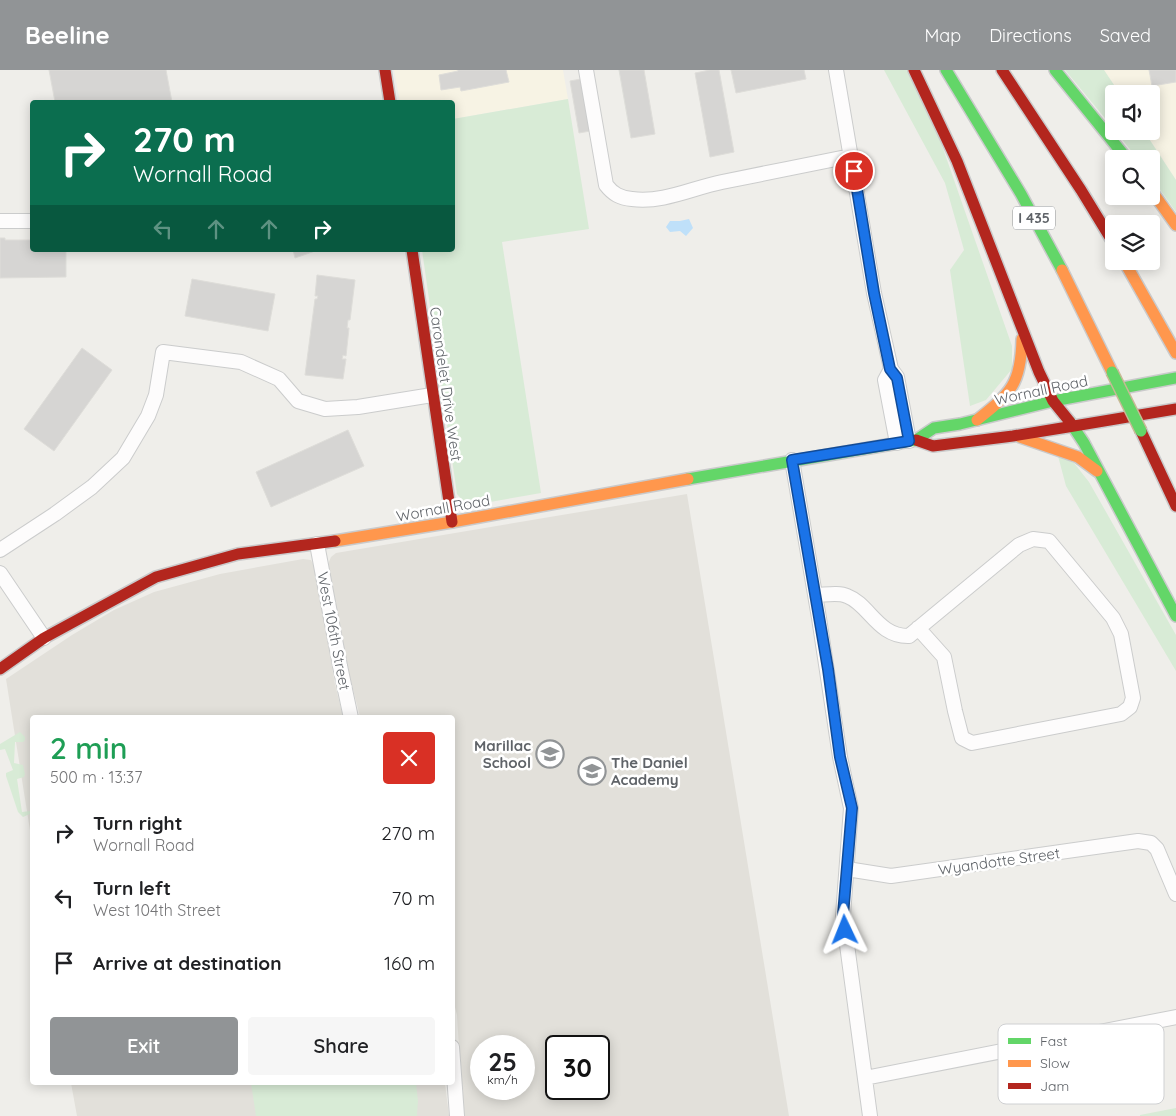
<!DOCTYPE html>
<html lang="en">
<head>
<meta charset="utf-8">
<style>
	:root { --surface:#fff; --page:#f6f6f6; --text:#202124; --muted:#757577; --accent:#919496 }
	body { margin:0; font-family:Quicksand,sans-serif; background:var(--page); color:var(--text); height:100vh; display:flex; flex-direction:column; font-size:19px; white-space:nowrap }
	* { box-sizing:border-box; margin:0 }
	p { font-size:16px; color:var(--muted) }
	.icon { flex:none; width:28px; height:28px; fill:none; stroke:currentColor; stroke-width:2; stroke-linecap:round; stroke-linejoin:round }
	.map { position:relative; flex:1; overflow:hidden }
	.drawer { position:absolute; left:30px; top:645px; width:425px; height:370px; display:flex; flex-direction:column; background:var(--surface); border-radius:5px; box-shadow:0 2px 12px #0003 }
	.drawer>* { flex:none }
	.top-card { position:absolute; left:30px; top:30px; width:425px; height:152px; border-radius:5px; box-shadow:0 2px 12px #0003; background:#0b6e4f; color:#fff; overflow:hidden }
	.controls { position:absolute; left:1105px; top:15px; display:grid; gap:10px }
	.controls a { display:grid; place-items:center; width:55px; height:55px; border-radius:5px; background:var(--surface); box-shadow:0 2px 12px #0003; font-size:25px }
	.speed { position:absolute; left:470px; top:965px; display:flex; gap:10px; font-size:25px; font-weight:700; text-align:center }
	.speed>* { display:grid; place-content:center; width:65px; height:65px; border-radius:50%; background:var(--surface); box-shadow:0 2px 12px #0003; line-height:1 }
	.speed small { font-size:12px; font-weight:400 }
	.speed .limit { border:2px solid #111; border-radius:8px; background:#fff; color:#111 }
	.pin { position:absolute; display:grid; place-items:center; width:42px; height:42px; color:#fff; margin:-21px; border:2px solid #fff; border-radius:50%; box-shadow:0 1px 5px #0007 }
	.me { position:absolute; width:55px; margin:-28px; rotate:358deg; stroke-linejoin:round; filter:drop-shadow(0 0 4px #0008) }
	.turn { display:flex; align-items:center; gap:18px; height:105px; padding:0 20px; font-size:22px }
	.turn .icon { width:65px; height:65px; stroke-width:2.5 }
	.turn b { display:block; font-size:35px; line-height:42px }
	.lanes { display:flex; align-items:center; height:48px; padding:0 20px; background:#0003; justify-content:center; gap:25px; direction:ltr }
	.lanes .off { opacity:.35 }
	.round { display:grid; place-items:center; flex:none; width:52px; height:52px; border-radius:5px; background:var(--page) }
	.summary { display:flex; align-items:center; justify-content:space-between; height:85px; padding:0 20px }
	h1 { font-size:30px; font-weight:600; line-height:38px; color:#1e9e55 }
	.primary-button { display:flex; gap:10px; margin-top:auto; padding:10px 20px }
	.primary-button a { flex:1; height:58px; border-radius:5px; background:var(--accent); color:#fff; font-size:20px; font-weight:600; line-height:58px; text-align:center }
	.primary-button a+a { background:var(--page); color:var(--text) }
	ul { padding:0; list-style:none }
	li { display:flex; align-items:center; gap:15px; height:65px; padding:0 20px }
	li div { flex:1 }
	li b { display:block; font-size:19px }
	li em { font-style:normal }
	header { display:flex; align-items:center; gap:30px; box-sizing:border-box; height:70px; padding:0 25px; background:var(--accent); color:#fff }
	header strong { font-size:24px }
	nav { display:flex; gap:28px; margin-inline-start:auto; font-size:18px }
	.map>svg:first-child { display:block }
</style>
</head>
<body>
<header>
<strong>Beeline</strong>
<nav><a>Map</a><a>Directions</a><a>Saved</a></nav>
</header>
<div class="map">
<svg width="1176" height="1046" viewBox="0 0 1176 1046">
	<rect width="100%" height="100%" fill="#efeeea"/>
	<!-- commercial -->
	<path fill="#f7f3e4" d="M394 0H563L568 29 453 49 452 32H400Z
		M1104 0H1176V110L1144 61H1151V24H1120Z"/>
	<!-- education -->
	<path fill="#e2e0da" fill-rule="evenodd" d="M687 424 789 1046H463L457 945 452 926V648L360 647 347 595 328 494 331 487 336 483ZM481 976H524V1019H481ZM556 976H599V1019H556Z
		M303 489 311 490 314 496 335 614 343 647 32 648V773L6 609 72 565 114 540 154 522 220 504Z
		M71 1013H445L449 1046H77Z"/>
	<!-- green -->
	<path fill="#d8ebd6" d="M884 0H912L932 47 1012 276V299L986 330 970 336 950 200 964 180 945 113Z
		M1065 0H1104L1120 24H1114V59Z
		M568 29 589 159 502 172 541 423 479 434 465 433 457 424 422 180H452L453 49Z
		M1115 61H1144L1176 110V142L1151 107V89H1138Z
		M1058 386 1074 393 1089 412 1176 565V601L1066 416Z
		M20 662 25 667V670L23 672H15L14 693 23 695 25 704 24 707 17 709 22 742 30 741 32 743 23 747 18 742 6 706V703L13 700 5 679 0 680V674Z
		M251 1013H416L418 1031 417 1044V1046H256Z
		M1176 1038V1046H1140V1045Z"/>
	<!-- water -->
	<path fill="#bfe0f9" d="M689 149 693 158 686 166 680 161 670 162 666 157 670 151H680Z"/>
	<!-- building -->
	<path fill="#d6d5d3" stroke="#deddd9" d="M49 0H166L172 32H55Z
		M458 0H506L509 12 461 21 460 17 441 20 439 5 458 1Z
		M619 0H644L655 64 631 68Z
		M710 0H719L734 82 710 87 695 3Z
		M731 0H804L806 9 736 23Z
		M1149 0H1176V12L1152 16Z
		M581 9 590 61 579 63 570 11Z
		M0 168H5V170H32V180H66V207L0 208Z
		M293 180H318L295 188Z
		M317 205 355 210 350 250H348L347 258H349L346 286 343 285 342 289H346L343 309 305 305 315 229H317L318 226H315Z
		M192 209 275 224 268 261 185 246Z
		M82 278 112 300 54 381 24 359Z
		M348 360 364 396 271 437 256 402Z"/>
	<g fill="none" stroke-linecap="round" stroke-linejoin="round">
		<!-- street casing -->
		<g stroke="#cbcccc" stroke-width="16">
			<path id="street" d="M586 0 606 115C613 124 620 128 632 129 664 133 692 118 722 112 765 103 808 95 851 86
				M836 0 874 223 891 299 897 307 909 371
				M0 151H32
				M891 299 885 310 897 373
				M792 390 819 548 840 687 851 738 843 845 870 1046
				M317 474 340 596 351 648
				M0 480 55 444 92 417 123 388 148 346 156 325 163 282 241 292 279 309 298 331 325 339 358 337 432 325
				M0 503 44 568
				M815 525C824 525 839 522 847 526 869 534 878 567 909 566L1019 475 1033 469 1049 471 1113 548 1121 564 1133 628 1130 637 1121 644 972 673 962 668 955 641 944 587 918 558
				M847 799 891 806 1138 771 1151 773 1157 779 1176 824
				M452 977 457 1046
				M865 1008 1176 947"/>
		</g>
		<!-- fast casing -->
		<g stroke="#cacacb" stroke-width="14">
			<path id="fast" d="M946 0 1021 124 1062 200
				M1055 0 1127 89
				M1053 331 1176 308
				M1070 352 1084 373 1176 546
				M688 409 916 370 934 358 960 354 1053 331"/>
		</g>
		<!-- slow casing -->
		<g stroke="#cacacb" stroke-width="14">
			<path id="slow" d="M1151 120 1176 155
				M1124 191 1176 283
				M1062 200 1112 302
				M977 350C1011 323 1021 314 1022 269
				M1020 367 1078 387 1097 401
				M335 471 452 452 688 409"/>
		</g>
		<!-- jam casing -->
		<g stroke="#cacacb" stroke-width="14">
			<path id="jam" d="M385 0 390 32
				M914 0 957 91 1039 302 1053 331 1070 352
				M1002 0 1081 120 1114 174
				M412 180 452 452
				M1074 356 1176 339
				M1141 361 1176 436
				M916 370 933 376 1013 366 1074 356
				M0 599 44 568 156 507 238 484 335 471"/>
		</g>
		<!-- street -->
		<use href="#street" stroke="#fdfcfc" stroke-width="14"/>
		<!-- fast -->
		<use href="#fast" stroke="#63d668" stroke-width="11"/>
		<!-- slow -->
		<use href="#slow" stroke="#ff974d" stroke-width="11"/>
		<!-- jam -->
		<use href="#jam" stroke="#b3261e" stroke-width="11"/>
		<!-- fast-bridge casing -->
		<g stroke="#c8b996" stroke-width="14" stroke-linecap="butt">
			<path id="fast-bridge" d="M1112 302 1141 361"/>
		</g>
		<!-- fast-bridge -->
		<use href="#fast-bridge" stroke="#63d668" stroke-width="11"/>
	</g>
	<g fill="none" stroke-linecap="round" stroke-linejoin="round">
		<!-- route casing -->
		<g stroke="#114b97" stroke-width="12">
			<path id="route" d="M845 860 843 845 852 738 840 687 828 599 792 390 909 371 897 308 890 299 874 223 854 101"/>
		</g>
		<!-- route -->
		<use href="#route" stroke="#1a73e8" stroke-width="9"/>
	</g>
	<!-- icons -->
	<defs>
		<g id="school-ring" transform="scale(1.4375)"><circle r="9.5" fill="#fff" stroke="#919496" stroke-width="1.5"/><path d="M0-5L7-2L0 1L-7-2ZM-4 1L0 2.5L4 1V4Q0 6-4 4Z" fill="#919496"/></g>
	</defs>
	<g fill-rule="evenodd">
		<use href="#school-ring" x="550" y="684"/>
		<use href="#school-ring" x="592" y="701"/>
	</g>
	<g text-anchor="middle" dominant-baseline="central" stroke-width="5" stroke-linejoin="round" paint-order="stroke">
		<!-- shield labels -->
		<rect fill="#fff" stroke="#8f9295" stroke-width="1" x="1013" y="136.5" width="42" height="23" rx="4"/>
		<g font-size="14" font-weight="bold" fill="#5f6368">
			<text x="1034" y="148">I 435</text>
		</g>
		<!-- street labels -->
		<g font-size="15" fill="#5f6368" stroke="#fff">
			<text transform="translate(446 314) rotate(82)">Carondelet Drive West</text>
			<text transform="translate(1041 320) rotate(-12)">Wornall Road</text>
			<text transform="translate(443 438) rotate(-10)">Wornall Road</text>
			<text transform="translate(334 561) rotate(79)">West 106th Street</text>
			<text transform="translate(999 791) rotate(-8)">Wyandotte Street</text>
		</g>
		<!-- poi labels -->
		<g font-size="15" font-weight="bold" fill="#5f6368" stroke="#fff" text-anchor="end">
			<text x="531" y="675">Marillac<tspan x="531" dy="17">School</tspan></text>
			<text x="611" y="692" text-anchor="start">The Daniel<tspan x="611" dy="17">Academy</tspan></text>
		</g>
	</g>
	<!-- legend -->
	<rect x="998" y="954" width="166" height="80" rx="8" fill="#fff" stroke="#cfd0d2" stroke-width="1"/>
	<rect x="1008" y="968" width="23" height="6" fill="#63d668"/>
	<rect x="1008" y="990" width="23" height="7" fill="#ff974d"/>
	<rect x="1008" y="1013" width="23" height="6" fill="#b3261e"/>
	<g font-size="14" fill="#5f6368">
		<text x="1040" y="976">Fast</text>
		<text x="1040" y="998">Slow</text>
		<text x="1040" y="1021">Jam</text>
	</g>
</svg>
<div class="controls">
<a><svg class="icon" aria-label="sound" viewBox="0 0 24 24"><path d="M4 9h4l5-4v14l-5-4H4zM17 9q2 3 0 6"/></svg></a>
<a><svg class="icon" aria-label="search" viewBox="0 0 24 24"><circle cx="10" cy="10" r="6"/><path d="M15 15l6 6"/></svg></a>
<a><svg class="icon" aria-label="layers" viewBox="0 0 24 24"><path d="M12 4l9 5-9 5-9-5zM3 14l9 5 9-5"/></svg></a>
</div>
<div class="speed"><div>25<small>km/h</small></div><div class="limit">30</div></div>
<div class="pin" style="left:854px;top:101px;background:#d93025"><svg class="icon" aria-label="arrive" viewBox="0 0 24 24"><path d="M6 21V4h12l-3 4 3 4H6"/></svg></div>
<svg class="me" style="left:845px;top:860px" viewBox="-20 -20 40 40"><path d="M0-17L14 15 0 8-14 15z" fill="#1a73e8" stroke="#fff" stroke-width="4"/></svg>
<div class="top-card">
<div class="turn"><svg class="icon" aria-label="right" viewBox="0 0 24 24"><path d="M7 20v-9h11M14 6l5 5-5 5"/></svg><div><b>270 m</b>Wornall Road</div></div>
<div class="lanes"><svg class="icon off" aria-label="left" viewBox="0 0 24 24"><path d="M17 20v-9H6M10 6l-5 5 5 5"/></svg><svg class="icon off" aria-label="ahead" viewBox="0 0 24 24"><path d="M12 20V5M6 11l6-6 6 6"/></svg><svg class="icon off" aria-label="ahead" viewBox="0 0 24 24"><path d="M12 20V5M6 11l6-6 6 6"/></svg><svg class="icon" aria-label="right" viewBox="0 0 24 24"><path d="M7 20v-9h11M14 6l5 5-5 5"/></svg></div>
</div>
<section class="drawer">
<div class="summary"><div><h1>2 min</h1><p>500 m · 13:37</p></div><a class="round" style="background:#d93025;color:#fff"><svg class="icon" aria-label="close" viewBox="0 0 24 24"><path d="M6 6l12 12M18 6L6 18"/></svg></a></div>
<ul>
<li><svg class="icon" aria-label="right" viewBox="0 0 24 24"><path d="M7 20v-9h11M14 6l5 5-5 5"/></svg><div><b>Turn right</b><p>Wornall Road</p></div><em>270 m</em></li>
<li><svg class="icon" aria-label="left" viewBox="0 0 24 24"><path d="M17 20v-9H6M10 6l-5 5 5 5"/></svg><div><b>Turn left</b><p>West 104th Street</p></div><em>70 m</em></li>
<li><svg class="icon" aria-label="arrive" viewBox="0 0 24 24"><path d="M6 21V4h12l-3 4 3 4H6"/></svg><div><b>Arrive at destination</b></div><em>160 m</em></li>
</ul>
<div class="primary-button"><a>Exit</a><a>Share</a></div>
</section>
</div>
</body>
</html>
